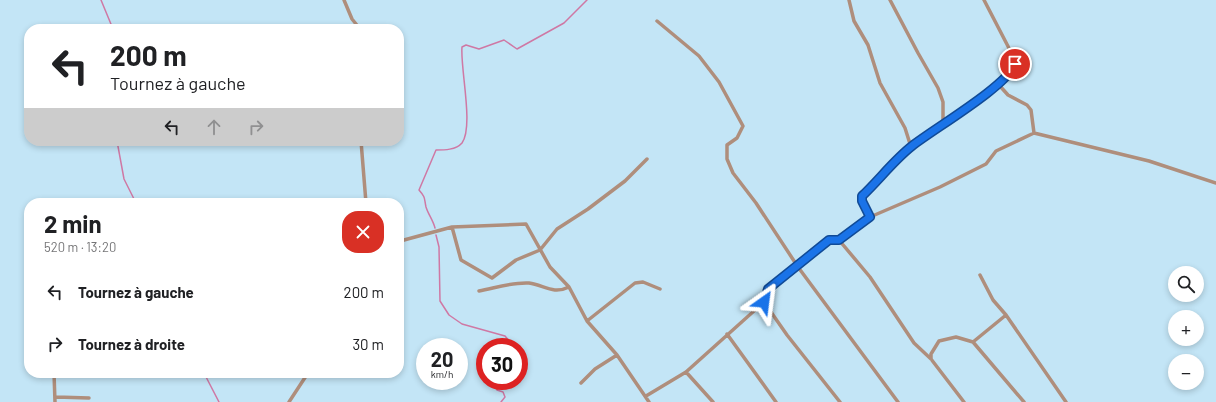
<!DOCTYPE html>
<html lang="fr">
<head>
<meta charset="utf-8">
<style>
	:root { --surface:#fff; --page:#f6f6f6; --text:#202124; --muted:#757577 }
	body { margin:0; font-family:Barlow,sans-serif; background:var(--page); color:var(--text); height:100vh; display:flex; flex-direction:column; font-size:15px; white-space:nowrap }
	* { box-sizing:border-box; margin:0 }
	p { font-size:13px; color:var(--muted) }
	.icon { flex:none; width:22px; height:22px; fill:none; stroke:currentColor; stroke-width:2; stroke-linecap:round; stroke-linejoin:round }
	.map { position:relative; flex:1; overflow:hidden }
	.details { position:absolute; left:24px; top:198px; width:380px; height:180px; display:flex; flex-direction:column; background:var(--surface); border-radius:16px; box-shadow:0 2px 6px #0003 }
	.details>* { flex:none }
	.banner { position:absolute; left:24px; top:24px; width:380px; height:122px; border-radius:16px; box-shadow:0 2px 6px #0003; background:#fff; color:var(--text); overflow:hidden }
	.buttons { position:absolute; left:1168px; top:266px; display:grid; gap:8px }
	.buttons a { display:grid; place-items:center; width:36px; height:36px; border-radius:50%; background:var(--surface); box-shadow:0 2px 6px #0003; font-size:20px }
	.speed { position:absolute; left:416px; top:338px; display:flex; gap:8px; font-size:20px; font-weight:700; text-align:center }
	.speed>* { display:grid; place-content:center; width:52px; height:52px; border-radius:50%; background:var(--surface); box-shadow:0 2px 6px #0003; line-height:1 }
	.speed small { font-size:10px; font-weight:400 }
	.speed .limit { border:6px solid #d22; background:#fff; color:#111 }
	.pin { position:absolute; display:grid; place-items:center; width:34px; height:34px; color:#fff; margin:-17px; border:2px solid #fff; border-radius:50%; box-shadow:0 1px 4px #0007 }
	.me { position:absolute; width:44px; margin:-22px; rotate:31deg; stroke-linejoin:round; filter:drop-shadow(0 0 3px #0008) }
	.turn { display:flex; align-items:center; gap:14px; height:84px; padding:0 20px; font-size:18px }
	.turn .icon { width:52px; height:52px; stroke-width:2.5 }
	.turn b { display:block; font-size:28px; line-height:34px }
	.lanes { display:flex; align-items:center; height:38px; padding:0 20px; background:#0003; justify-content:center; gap:20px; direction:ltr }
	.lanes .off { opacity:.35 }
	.round { display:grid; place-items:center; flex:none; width:42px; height:42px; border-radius:16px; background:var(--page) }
	.headline { display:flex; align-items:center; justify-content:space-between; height:68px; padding:0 20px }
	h1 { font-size:24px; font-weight:700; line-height:30px }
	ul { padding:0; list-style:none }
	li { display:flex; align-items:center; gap:12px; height:52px; padding:0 20px }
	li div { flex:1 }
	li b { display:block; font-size:15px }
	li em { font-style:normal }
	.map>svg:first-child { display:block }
</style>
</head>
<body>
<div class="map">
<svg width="1216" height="402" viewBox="0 0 1216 402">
	<rect width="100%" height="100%" fill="#c3e5f6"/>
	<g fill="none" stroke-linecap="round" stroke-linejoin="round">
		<!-- stream -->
		<path stroke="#cf78a4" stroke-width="1.5" d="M101 0 113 29
			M117 141 124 179 136 203
			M435 228C433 220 428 214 426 207 424 198 426 198 419 190L436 150C444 150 456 150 462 143 474 126 460 68 462 47L466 45 479 49 504 40 517 49 564 23 587 0
			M436 235 439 247 440 301 449 315 462 324 505 336 511 343 510 347
			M204 373 219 402
			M499 381 497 386V390L503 392 505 397 501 402"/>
		<!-- minor -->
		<path stroke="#af8e7c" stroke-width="3.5" d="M344 0 352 19 360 29
			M849 0 854 21 868 45 880 83 905 128 911 147
			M890 0 918 53 938 88 943 102V123
			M657 21 699 56 719 82 743 126 737 138 727 145V159L733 173 756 203 798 267 898 402
			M1034 133 1149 161 1216 183
			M361 141 366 203
			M870 217 940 187 986 164 996 151 1034 133 1031 110 1027 105 1008 95 999 85
			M452 227 461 260 492 278 516 260 540 250 557 229 588 209 625 181 647 159
			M839 240 870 277 914 343 931 359 964 402
			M399 244 404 240 452 227 526 224 550 267 569 287 587 321 617 355 649 402
			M980 275 993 300 1006 315
			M479 291C495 288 512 282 529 283 544 285 553 295 569 287
			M587 321 635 283 643 282 660 289
			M727 334 776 402
			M973 342 1024 402
			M931 359V354L939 341 956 337 973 342 1006 315 1066 402
			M686 372 713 402
			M54 373 55 402
			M581 383 595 369 617 355
			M646 396 686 372 764 302
			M56 397 89 398
			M289 402 308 373
			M840 402 787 335 764 302 767 292 829 240H839L870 217 862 201V196L911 147 999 85 1013 71 1015 64 1012 54 984 0"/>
	</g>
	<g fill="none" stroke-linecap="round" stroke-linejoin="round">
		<!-- route casing -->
		<g stroke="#114b97" stroke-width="10">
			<path id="route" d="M764 302 768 289 829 240H839L870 217 862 201V196C879 180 894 160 912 146 935 128 1007 86 1015 64"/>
		</g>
		<!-- route -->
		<use href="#route" stroke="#1a73e8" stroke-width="7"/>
	</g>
</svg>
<div class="buttons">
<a><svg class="icon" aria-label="search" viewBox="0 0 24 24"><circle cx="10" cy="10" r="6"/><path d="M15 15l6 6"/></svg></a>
<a>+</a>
<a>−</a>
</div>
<div class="speed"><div>20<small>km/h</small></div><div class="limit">30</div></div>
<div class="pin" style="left:1015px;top:64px;background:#d93025"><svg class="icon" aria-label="arrive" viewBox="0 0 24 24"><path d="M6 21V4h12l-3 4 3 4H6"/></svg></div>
<svg class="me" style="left:764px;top:302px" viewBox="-20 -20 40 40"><path d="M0-17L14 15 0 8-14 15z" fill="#1a73e8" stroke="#fff" stroke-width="4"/></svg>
<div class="banner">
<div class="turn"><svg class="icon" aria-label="left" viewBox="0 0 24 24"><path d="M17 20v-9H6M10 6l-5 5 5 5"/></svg><div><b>200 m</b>Tournez à gauche</div></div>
<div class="lanes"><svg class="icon" aria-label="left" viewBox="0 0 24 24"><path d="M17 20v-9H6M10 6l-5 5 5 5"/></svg><svg class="icon off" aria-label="ahead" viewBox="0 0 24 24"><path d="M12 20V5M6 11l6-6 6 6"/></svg><svg class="icon off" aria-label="right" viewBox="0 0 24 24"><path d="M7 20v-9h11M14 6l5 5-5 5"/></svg></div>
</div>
<section class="details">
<div class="headline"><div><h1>2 min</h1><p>520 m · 13:20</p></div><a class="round" style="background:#d93025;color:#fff"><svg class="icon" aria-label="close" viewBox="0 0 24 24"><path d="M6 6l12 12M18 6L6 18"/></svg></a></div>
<ul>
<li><svg class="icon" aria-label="left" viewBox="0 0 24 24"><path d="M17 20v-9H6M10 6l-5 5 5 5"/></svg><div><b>Tournez à gauche</b></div><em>200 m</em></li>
<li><svg class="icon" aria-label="right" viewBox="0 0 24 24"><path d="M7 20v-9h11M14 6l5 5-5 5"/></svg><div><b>Tournez à droite</b></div><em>30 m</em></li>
</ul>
</section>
</div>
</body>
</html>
